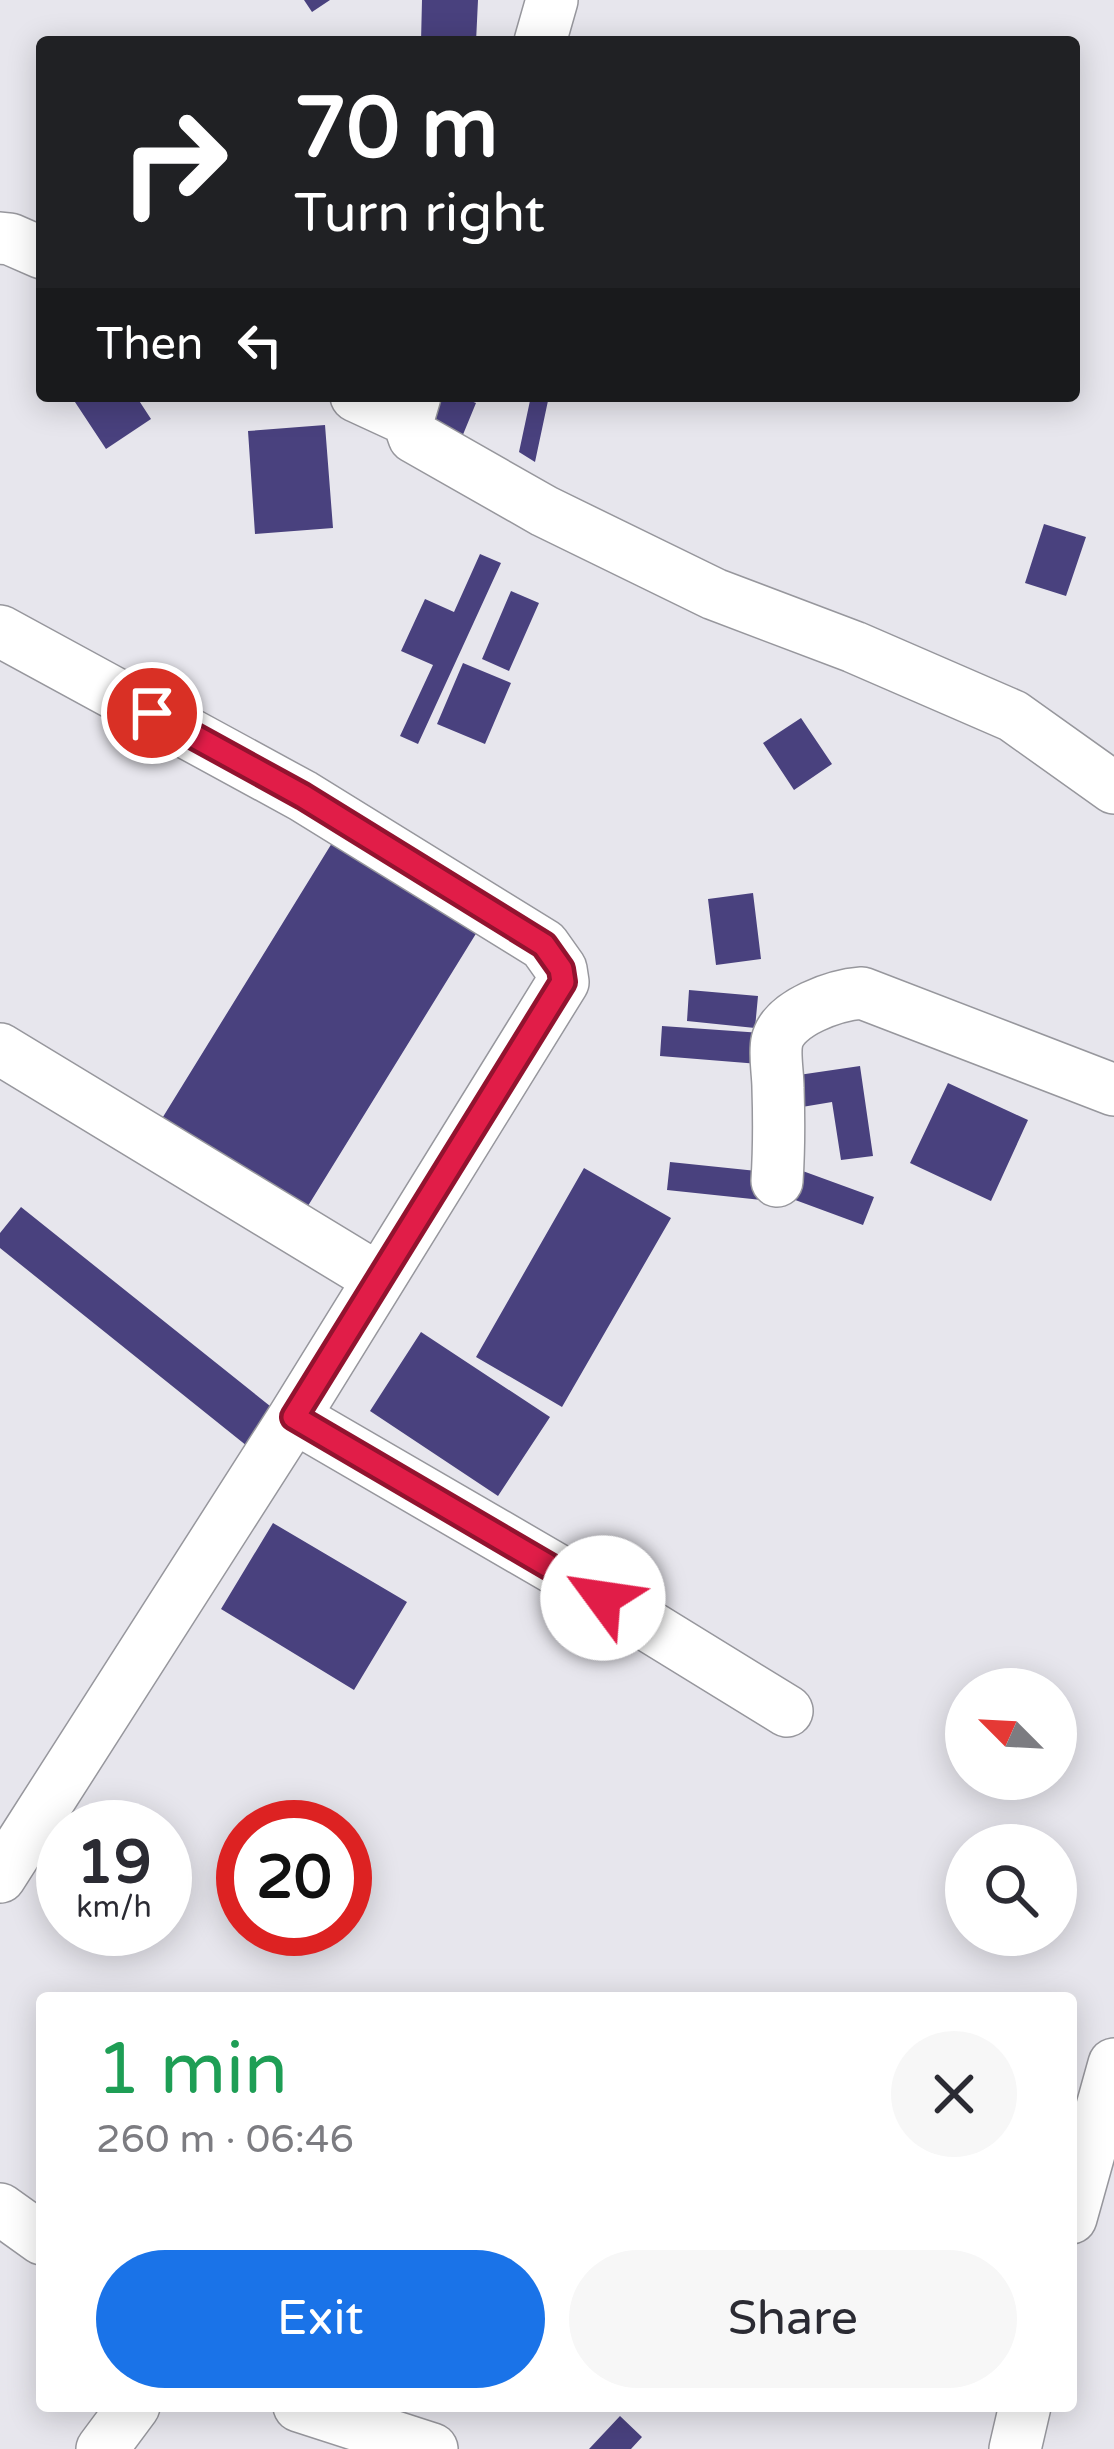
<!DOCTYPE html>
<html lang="en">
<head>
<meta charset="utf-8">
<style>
	:root { --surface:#fff; --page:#f7f7f7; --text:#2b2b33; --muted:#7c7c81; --accent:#1a73e8 }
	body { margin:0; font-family:"Varela Round",sans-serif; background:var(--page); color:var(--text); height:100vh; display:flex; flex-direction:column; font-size:45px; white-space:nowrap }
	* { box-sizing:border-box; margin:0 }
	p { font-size:39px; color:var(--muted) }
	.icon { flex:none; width:66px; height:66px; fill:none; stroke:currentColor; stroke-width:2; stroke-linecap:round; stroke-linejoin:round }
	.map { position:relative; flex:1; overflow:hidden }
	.panel { position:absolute; left:36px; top:1992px; width:1041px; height:420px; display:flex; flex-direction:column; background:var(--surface); border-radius:12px; box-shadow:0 6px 30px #0003 }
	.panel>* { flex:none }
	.banner { position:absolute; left:36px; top:36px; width:1044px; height:366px; border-radius:12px; box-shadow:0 6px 30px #0003; background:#202124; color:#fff; overflow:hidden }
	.needle { width:78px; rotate:294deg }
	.controls { position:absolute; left:945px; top:1668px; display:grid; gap:24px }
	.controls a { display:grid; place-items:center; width:132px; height:132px; border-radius:50%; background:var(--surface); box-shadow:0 6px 30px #0003; font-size:60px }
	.speed { position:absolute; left:36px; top:1800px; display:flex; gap:24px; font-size:60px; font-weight:700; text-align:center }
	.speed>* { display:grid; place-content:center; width:156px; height:156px; border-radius:50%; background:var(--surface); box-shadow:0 6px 30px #0003; line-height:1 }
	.speed small { font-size:30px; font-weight:400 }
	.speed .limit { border:18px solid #d22; background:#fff; color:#111 }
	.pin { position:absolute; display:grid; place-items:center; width:102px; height:102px; color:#fff; margin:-51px; border:6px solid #fff; border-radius:50%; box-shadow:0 3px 12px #0007 }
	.me { position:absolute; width:132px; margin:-66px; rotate:301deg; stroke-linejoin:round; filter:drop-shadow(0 0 9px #0008) }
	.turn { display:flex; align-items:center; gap:42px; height:252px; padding:0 60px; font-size:54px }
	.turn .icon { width:156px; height:156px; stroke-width:2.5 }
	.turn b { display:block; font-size:84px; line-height:102px }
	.then { display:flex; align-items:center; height:114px; padding:0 60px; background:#0003; gap:24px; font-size:45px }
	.round { display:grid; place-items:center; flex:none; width:126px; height:126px; border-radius:63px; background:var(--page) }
	.summary { display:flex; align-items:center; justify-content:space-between; height:204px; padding:0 60px }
	h1 { font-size:72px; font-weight:600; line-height:90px; color:#1e9e55 }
	.cta { display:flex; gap:24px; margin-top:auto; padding:24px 60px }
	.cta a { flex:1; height:138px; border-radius:72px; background:var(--accent); color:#fff; font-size:48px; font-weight:600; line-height:138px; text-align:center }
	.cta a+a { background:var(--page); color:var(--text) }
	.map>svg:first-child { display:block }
</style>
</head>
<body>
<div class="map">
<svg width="1114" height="2449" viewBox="0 0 1114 2449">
	<rect width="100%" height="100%" fill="#e7e6ed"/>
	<!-- building -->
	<path fill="#49417e" d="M304 0H330L312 12Z
		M422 0H478L476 42H421Z
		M78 396H136L151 419 106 449 73 399Z
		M430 396H459L476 403 462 437 420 421Z
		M531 396H549L535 462 519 452Z
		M325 425 333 528 255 534 248 431Z
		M1044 524 1086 537 1066 596 1025 583Z
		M480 554 501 563 418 744 400 736 433 665 401 651 425 599 454 612Z
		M511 591 539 603 509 671 482 659Z
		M463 663 511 683 485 744 437 724Z
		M801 718 832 764 794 790 763 743Z
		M332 843 477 932 303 1214 158 1125Z
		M753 893 761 959 716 965 708 899Z
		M689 990 758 996 755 1028 687 1021Z
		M662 1026 762 1033 759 1064 660 1056Z
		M860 1066 873 1156 841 1160 832 1102 790 1109 785 1077Z
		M948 1083 1028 1120 991 1201 910 1163Z
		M670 1162 767 1172 770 1201 667 1190Z
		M789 1166 874 1197 863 1225 779 1194Z
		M584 1168 671 1218 562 1407 476 1357Z
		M21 1207 280 1414 252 1450 0 1248V1233Z
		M421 1332 550 1417 498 1496 370 1411Z
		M273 1523 407 1602 354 1690 221 1609Z
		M620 2416 642 2437 631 2449H589Z"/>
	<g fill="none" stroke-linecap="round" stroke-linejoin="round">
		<!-- minor casing -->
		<g stroke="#97979d" stroke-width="54">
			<path id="minor" d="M540 42 552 0
				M0 238 10 239 42 253
				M356 396 408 420
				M415 396 408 420 414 437 544 511 714 594 854 647 1013 716 1114 788
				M0 631 303 796 544 945 561 969 563 982 294 1417 0 1877
				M0 1049 379 1279
				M777 1181C779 1150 779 1119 778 1088 778 1073 774 1054 777 1041 784 1012 836 995 862 993L1114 1090
				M294 1417 566 1575 787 1711
				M0 2209 42 2239
				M1071 2218 1114 2064
				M299 2406 432 2449
				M102 2449 134 2406
				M1015 2449 1025 2406"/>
		</g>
		<!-- minor -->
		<use href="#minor" stroke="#fff" stroke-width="51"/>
	</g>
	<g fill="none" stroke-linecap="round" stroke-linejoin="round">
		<!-- route casing -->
		<g stroke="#92132f" stroke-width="30">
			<path id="route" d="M152 713 303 796 544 945 561 969 563 982 294 1417 603 1598"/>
		</g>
		<!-- route -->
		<use href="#route" stroke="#e11d48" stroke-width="21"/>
	</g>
</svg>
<div class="controls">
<a><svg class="needle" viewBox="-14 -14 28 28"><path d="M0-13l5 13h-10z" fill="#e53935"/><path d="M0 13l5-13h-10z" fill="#7c7c81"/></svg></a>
<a><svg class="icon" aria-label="search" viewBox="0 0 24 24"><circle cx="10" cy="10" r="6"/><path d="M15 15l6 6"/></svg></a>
</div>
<div class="speed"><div>19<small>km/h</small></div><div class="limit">20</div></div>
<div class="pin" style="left:152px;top:713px;background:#d93025"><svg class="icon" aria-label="arrive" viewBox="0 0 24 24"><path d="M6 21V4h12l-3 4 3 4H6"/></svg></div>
<svg class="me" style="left:603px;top:1598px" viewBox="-20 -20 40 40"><circle r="19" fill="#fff"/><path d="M0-13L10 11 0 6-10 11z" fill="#e11d48"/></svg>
<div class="banner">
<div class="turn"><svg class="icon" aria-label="right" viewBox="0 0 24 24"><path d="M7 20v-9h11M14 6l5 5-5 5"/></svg><div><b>70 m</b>Turn right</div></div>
<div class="then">Then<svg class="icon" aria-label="left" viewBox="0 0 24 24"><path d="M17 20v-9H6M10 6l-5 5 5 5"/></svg></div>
</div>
<section class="panel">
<div class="summary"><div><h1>1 min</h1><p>260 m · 06:46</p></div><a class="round"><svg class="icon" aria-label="close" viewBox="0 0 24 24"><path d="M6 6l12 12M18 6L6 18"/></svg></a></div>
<div class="cta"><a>Exit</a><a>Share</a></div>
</section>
</div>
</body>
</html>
